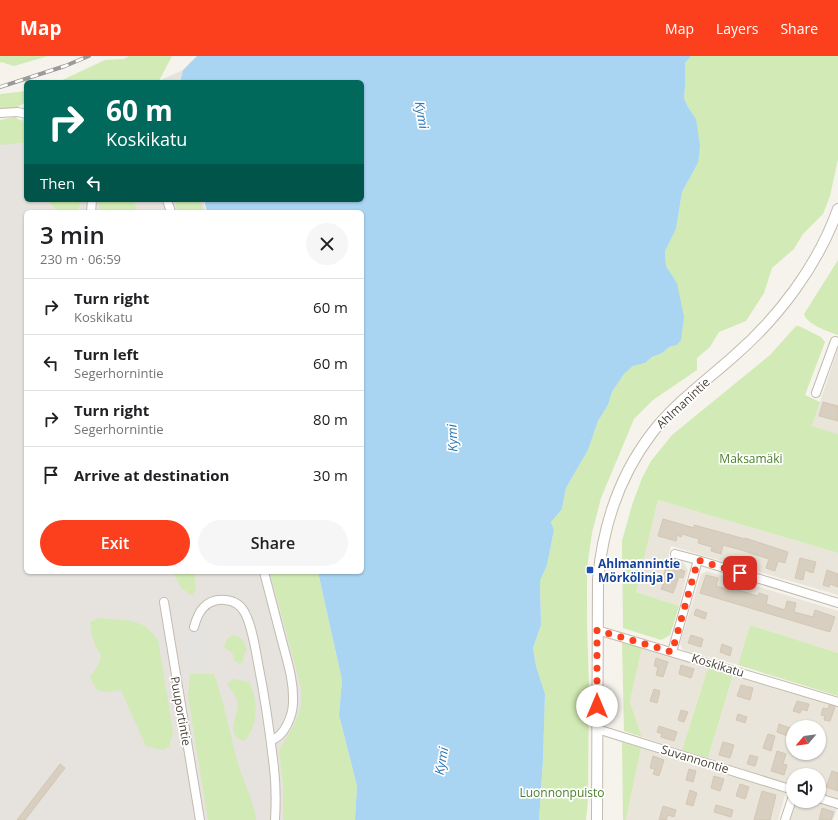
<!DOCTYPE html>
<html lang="en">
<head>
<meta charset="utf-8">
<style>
	:root { --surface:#fff; --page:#f6f6f6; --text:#202124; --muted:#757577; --line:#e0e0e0; --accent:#fc3f1d }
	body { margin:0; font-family:"Open Sans",sans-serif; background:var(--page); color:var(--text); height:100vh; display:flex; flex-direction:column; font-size:15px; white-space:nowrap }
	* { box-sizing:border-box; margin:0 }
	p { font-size:13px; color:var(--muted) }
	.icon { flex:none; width:22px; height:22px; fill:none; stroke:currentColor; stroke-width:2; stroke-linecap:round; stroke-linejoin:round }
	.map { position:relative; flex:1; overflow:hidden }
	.panel { position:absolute; left:24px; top:154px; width:340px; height:364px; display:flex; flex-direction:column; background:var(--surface); border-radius:6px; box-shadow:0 1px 3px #0004 }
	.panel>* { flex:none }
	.top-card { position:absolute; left:24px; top:24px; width:340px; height:122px; border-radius:6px; box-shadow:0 1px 3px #0004; background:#00695c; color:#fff; overflow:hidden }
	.needle { width:26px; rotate:241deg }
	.fabs { position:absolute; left:786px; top:664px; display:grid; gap:8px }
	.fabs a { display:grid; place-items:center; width:40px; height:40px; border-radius:50%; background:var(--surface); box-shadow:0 1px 3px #0004; font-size:20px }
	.pin { position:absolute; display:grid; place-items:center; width:34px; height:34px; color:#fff; margin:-17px; border-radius:8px; box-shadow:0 2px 6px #0006 }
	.me { position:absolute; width:44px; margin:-22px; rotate:0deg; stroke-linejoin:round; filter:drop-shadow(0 0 3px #0008) }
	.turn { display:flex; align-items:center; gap:14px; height:84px; padding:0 16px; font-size:18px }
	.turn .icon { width:52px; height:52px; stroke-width:2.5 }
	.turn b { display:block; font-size:28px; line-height:34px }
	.then { display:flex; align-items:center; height:38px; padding:0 16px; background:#0003; gap:8px; font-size:15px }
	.round { display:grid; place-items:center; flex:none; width:42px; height:42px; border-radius:21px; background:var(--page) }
	.headline { display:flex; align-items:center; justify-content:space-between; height:68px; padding:0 16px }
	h1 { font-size:24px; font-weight:600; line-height:30px }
	.cta { display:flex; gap:8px; margin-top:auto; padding:8px 16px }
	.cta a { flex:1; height:46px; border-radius:24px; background:var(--accent); color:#fff; font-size:16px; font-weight:600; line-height:46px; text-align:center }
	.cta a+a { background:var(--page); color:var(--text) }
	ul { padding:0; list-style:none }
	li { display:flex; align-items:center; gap:12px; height:56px; padding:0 16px; border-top:1px solid var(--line) }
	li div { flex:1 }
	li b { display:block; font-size:15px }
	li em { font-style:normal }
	header { display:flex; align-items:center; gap:24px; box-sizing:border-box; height:56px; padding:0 20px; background:var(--accent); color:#fff }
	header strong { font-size:19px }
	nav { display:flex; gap:22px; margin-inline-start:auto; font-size:14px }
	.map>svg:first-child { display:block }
</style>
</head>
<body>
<header>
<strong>Map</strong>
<nav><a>Map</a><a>Layers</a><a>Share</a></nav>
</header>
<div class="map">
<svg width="838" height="764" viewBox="0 0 838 764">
	<rect width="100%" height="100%" fill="#f6f3ec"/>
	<!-- residential -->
	<path fill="#eae5da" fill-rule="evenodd" d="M838 292V378L812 370Z
		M658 444 838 497V539L671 490 668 501 683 506 688 514 679 550 636 536Z
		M707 515 838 555V597L750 569 738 609 683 594 680 588 701 518Z
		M642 591 708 612 682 694 642 681 630 646Z
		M733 619 838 651V743L819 737V719H793V729L708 702ZM793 671H819V697H793Z
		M641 692 786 735 778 764H626Z
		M795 745H813L837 753 833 764H789Z"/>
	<!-- industrial -->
	<path fill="#e6e2dd" d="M183 14 180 26H156Z
		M26 63V144H203L206 156H26V516H318L354 764H0V67Z"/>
	<!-- green -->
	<path fill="#d2eab5" d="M0 0H48L14 10 1 6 0 7Z
		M129 0H172L159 25 156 26H58L105 4 124 3Z
		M691 0H838V103L830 140 823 158 803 178 794 193 772 212 764 237 746 265 719 276 710 291 697 302V314L653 344 634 363 601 442 592 477 587 512V568L589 631 588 744 586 764H539L543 704 545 638 536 610 533 592 541 569 540 525 547 509 554 474 551 466 562 453 566 432 588 394 598 365 608 349 612 336 624 318 633 310 645 307 652 301 662 297 669 291 677 289V227L666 210 665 194 676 173 682 136 698 107 696 63 688 51 684 42 685 31V7Z
		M26 35V46L14 53 0 55V38Z
		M15 61 26 68V86L4 89 0 88V64Z
		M48 144H82L77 156H58Z
		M98 144H134L137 156H100Z
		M175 144H200L203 156H178Z
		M838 204V279C829 276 806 268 804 258Z
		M796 270H799L821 281 825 286 805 339 820 346 812 370 838 378V497L658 444 636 536 679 550 670 579 661 584 623 572 622 485 632 449 642 422 651 405 672 379 770 299Z
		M173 516H194L196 532 193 540 181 532Z
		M270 516H318L342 624 339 659 357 730 355 764H283V728L279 695 295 667 301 650V631Z
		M100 562 132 565 145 570 158 584 173 676 169 691 163 694 146 690 121 634 107 636 97 634 90 621 99 608 101 599C94 588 91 579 90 566Z
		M750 569 838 597V640L738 609Z
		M233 579C242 581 244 585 247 594L244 598 243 606 239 608 234 604 233 598 224 591 227 583Z
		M622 587 642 591 630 646 642 681 624 675Z
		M708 612 733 619 708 702 682 694Z
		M190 618H214C224 647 230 678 238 708 244 727 254 745 256 764H208L188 640Z
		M233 623 249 626C258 643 259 670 244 685 221 677 243 657 236 641 234 637 230 633 227 628Z
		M622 686 641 692 626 764H623Z"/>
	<!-- parking -->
	<path fill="#e5e3e0" d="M188 566 207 578 211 611 188 614 182 568Z"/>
	<!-- water -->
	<path fill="#a9d4f2" d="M197 0H691L685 7V31L684 42 688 51 696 63 700 90 698 107 682 136 676 173 665 195 666 210 677 227 684 261 681 284 677 289 669 291 662 297 652 301 645 307 633 310 624 318 612 336 608 349 598 365 588 394 566 432 562 453 551 466 554 474 547 509 540 525 541 569 533 592 536 610 545 638 543 704 539 764H355L357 730 339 659 342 624 318 516H362V156H207L204 144H362V26H180L183 14Z"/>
	<!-- building -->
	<path fill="#d8cfc1" stroke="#d3c7b4" d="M823 346 838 350V365L819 360Z
		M663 463 694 472V469L745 483V482L788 496 785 507 778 505 775 515 766 512 769 503 741 494 723 489 721 498 711 495 712 491 698 487 699 483 682 478 681 481 677 479 676 485 658 480Z
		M800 502 816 506 813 517 805 514 803 524 795 522Z
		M667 509 685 515 683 522 679 521 673 537 661 533 664 525 662 524Z
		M827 514 838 518V531L830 528 829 531 823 529Z
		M706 519 718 522 716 530 730 534 732 526 740 528 738 534 758 540 759 537 768 540 766 548 785 554 787 545 796 547 794 556 813 561 815 554 835 561 830 576 700 537Z
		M696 553 707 557 705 563 694 559Z
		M691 579 703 583 701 591 688 587Z
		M722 588 732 592 730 600 720 596Z
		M656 602 668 606 663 621 656 619 658 611 654 610Z
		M681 609 694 613 691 622 679 618Z
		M741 629 753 632 750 644 737 640Z
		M654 633 660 635 657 647 650 645Z
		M797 645 809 648 807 655 802 653 800 657 793 655Z
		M829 649 835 651 830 665 824 664 825 660 821 659 823 652 828 653Z
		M681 654 688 656 684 666 678 664Z
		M738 658 747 661 745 667 736 664Z
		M779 668 793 673V682L777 676Z
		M659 670 677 676 674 685 661 681 662 678 657 676Z
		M768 678 775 680 771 695 763 692Z
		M723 686 734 689 730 702 719 699Z
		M777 695 786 698 783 708 787 709 784 719 771 715Z
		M750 699 758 701 755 710 747 708Z
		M653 700 664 704 659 720 653 718 655 713 650 712Z
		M60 708 65 712 25 764H17Z
		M689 713 696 715 693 726 686 724Z
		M832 715 838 717V735L826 731Z
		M714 720 724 723 720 735 711 732Z
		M740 728 749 731 745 743 736 740Z
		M690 734 697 737 693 750 686 748Z
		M762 735 776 739 770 764H754Z
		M716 749 733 754 731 761 714 756Z
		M663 750 676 754 674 761 668 759 666 764H659Z
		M822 752 834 756 831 764H819Z"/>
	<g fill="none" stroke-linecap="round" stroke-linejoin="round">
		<!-- minor casing -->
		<g stroke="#c2bbae" stroke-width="10">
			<path id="minor" d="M0 57 18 56 26 58
				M167 144 171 156
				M91 156 92 144
				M816 337 835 285 838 286
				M675 498 698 504
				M264 516C270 539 276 562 282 585 287 604 294 625 293 646 293 658 285 681 271 684
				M164 546 200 764
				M194 571C196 564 198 557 203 552 214 540 237 541 245 557 252 571 255 590 258 607 265 642 270 677 274 712 276 729 276 747 275 764
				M597 574 838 646
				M672 596 698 504 838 547
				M597 673 793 734
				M819 742 838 748
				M785 764 793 740"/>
		</g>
		<!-- tertiary casing -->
		<g stroke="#c2bbae" stroke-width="12">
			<path id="tertiary" d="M597 764 598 523C603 469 619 420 652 377 675 347 706 325 734 300 779 261 818 209 838 153"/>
		</g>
		<!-- minor -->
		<use href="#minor" stroke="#fff" stroke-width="8"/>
		<!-- tertiary -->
		<use href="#tertiary" stroke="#fff" stroke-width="10"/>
		<!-- rail casing -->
		<g stroke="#9a9a9a" stroke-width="4">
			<path id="rail" d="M0 31 65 10 89 0"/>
		</g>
		<!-- rail -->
		<use href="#rail" stroke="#fff" stroke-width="2.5" stroke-dasharray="8" stroke-linecap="butt"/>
	</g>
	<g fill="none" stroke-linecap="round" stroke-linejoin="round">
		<!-- route -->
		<path stroke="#fc3f1d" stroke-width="7" stroke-dasharray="0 12.6" d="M597 650V574L672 596 698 504 740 517"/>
	</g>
	<!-- markers -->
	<rect fill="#1a4fb4" stroke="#fff" stroke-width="1.5" x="586" y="510" width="8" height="8" rx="2"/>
	<g text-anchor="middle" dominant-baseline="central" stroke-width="3.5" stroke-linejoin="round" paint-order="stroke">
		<!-- street labels -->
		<g font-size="12" fill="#4b4439" stroke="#fff">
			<text transform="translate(683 347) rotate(-43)">Ahlmanintie</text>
			<text transform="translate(718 609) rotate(17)">Koskikatu</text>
			<text transform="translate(181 655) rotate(80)">Puuportintie</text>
			<text transform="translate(695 703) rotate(17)">Suvannontie</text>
		</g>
		<!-- park labels -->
		<g font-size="12" fill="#4a7f2a" stroke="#fff">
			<text x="751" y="402">Maksamäki</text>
			<text x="562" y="736">Luonnonpuisto</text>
		</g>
		<!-- transit labels -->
		<g font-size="12" font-weight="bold" fill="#164399" stroke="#fff" text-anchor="start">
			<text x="598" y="507">Ahlmannintie<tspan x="598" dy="14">Mörkölinja P</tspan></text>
		</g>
		<!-- water labels -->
		<g font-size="13" font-style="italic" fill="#2e7ab2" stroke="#fff">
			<text transform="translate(422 59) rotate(80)">Kymi</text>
			<text transform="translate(452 382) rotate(-92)">Kymi</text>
			<text transform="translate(441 705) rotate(-80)">Kymi</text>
		</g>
	</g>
</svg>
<div class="fabs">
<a><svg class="needle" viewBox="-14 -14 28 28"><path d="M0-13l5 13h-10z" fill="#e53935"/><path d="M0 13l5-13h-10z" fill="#757577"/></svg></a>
<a><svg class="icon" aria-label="sound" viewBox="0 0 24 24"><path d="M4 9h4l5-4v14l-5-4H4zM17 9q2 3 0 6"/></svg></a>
</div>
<div class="pin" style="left:740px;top:517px;background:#d93025"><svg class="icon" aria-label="arrive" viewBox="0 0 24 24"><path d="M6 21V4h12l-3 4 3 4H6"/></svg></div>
<svg class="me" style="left:597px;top:650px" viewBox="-20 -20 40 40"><circle r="19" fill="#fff"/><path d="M0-13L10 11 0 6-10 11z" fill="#fc3f1d"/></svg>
<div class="top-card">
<div class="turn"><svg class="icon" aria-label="right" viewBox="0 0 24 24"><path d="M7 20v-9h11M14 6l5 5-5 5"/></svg><div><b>60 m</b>Koskikatu</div></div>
<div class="then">Then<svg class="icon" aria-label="left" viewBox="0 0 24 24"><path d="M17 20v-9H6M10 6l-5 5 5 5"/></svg></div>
</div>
<section class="panel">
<div class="headline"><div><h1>3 min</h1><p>230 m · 06:59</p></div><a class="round"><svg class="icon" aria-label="close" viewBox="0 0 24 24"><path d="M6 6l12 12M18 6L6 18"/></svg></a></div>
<ul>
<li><svg class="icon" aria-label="right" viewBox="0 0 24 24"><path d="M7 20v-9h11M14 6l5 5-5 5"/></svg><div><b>Turn right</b><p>Koskikatu</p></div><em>60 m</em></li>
<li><svg class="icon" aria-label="left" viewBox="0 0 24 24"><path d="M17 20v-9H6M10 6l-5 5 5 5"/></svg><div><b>Turn left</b><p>Segerhornintie</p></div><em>60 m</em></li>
<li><svg class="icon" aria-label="right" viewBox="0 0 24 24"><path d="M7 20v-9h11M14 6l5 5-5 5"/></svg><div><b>Turn right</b><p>Segerhornintie</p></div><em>80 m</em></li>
<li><svg class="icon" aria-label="arrive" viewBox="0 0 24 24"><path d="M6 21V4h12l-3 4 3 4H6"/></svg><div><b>Arrive at destination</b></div><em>30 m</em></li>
</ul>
<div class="cta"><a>Exit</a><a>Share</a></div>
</section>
</div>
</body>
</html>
